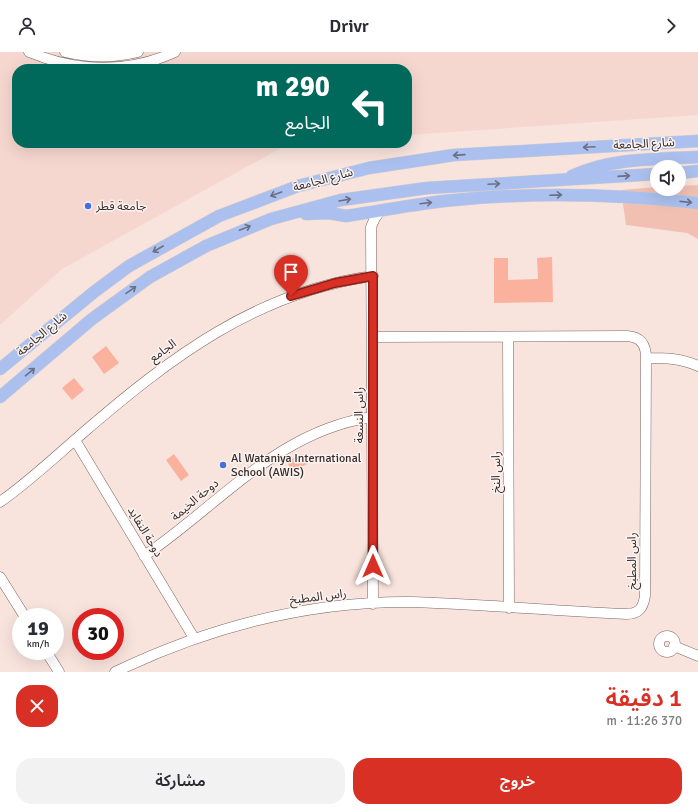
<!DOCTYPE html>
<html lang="ar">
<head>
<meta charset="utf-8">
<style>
	:root { --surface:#fff; --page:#f2f2f3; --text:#2b2b33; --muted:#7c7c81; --accent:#d93025 }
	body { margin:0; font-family:Signika,"Noto Sans Arabic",sans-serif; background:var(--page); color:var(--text); direction:rtl; height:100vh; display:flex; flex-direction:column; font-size:15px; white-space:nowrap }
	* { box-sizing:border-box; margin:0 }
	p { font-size:13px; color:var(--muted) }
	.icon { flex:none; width:22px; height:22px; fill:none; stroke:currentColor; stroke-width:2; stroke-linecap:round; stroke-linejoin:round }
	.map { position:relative; height:620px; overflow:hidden; direction:ltr }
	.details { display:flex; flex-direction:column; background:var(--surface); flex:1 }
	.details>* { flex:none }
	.banner { position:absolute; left:12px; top:12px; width:400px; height:84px; border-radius:16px; box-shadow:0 4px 16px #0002; direction:rtl; background:#00695c; color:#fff; overflow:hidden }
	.controls { position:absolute; left:650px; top:108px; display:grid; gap:8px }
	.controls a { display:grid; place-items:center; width:36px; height:36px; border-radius:50%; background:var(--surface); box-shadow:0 4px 16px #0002; font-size:20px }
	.speed { position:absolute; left:12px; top:556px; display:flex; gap:8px; font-size:20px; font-weight:700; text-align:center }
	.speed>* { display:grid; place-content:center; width:52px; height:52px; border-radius:50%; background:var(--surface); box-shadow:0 4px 16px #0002; line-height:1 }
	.speed small { font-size:10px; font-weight:400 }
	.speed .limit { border:6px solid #d22; background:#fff; color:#111 }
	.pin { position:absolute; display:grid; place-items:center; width:34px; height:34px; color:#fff; margin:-41px -17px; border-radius:50% 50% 50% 0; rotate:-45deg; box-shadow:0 0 4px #0007 }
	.pin .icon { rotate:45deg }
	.me { position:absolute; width:44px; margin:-22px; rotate:0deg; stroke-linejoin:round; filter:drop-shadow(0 0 3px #0008) }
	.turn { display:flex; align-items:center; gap:14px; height:84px; padding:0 16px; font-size:18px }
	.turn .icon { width:52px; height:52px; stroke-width:2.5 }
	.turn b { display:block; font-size:28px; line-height:34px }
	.round { display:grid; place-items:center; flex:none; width:42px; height:42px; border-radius:16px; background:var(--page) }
	.overview { display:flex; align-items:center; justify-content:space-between; height:68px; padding:0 16px }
	h1 { font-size:24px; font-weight:600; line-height:30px; color:var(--accent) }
	.button { display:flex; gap:8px; margin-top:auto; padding:8px 16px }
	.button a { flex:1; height:46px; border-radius:16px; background:var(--accent); color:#fff; font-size:16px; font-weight:600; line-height:46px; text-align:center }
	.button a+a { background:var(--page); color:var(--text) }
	header { display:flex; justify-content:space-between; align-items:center; height:52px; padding:0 16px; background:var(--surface); font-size:18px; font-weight:600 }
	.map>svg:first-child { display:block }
</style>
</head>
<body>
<header><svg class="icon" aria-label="forward" viewBox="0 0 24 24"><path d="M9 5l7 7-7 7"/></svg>Drivr<svg class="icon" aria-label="person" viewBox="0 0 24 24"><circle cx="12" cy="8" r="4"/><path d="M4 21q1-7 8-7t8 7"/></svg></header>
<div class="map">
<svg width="698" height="620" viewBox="0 0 698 620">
	<rect width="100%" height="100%" fill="#f9e3dd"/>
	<!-- built -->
	<path fill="#f6d7cf" d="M0 0H698V63L407 83V17H17V91H290L62 217 0 273Z"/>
	<!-- green -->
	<path fill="#f2c0b3" d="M698 133V187L687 181 626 173 621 138 657 135V137H679V134Z"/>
	<!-- building -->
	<path fill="#fab29f" d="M552 205 553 250 494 251V206H508V228L538 227 537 206Z
		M106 294 119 311 104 322 92 305Z
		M74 326 84 338 72 348 62 336Z
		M174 402 189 423 181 429 166 408Z
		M302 402 307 412 292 420 287 409Z"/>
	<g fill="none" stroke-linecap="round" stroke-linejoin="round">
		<!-- minor casing -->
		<g stroke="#7a6761" stroke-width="11">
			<path id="minor" d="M29 0C76 20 127 22 175 0
				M65 0C89 6 114 6 138 0
				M508 285 509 556
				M646 306C665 306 681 306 698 314
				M75 388 194 586
				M0 450C30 429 56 404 84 380 170 306 256 240 373 224
				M144 504C218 454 277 379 372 365
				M0 525 25 565
				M373 552 371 175 375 166 381 158
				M659 592a8 8 0 1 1 16 0a8 8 0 1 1-16 0Z
				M674 594 698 604
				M46 599 59 620
				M115 620C207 576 308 549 411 550 482 552 554 559 626 562 639 562 643 556 645 544L646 306C646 293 641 285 627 284L373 285"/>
		</g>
		<!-- major casing -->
		<g stroke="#cfcdcc" stroke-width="13">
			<path id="major" d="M679 121 698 119
				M572 124C611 106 656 107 698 105
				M306 162 329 161 346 164C382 159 418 151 455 148 536 140 617 142 698 151
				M0 317 94 240 129 214 219 164 298 134 369 116 454 103 698 89
				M0 345 92 267 150 225 206 194 271 167 341 148 427 136 657 122"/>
		</g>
		<!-- minor -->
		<use href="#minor" stroke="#fff" stroke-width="10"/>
		<!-- major -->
		<use href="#major" stroke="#acc0ef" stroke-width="12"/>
	</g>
	<!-- one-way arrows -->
	<defs><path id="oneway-shaft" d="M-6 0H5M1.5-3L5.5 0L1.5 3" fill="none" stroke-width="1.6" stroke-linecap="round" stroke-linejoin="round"/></defs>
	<g stroke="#6b6f83">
		<use href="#oneway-shaft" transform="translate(589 95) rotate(177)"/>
		<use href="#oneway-shaft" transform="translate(459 103) rotate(176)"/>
		<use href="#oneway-shaft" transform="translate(624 124) rotate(-4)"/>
		<use href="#oneway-shaft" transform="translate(494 132) rotate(-3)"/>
		<use href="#oneway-shaft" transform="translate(276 142) rotate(160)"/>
		<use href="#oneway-shaft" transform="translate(556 143) rotate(-2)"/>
		<use href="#oneway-shaft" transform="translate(345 148) rotate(-10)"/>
		<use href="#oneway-shaft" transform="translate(686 150) rotate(6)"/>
		<use href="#oneway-shaft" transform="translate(426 151) rotate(-7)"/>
		<use href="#oneway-shaft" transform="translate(245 176) rotate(-22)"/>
		<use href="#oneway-shaft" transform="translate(158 197) rotate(150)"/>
		<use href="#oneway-shaft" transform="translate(131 238) rotate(-35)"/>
		<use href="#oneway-shaft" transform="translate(30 320) rotate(-40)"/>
	</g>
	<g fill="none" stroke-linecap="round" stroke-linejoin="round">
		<!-- route casing -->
		<g stroke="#8d1f18" stroke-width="10">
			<path id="route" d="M291 244 335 231 373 224V514"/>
		</g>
		<!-- route -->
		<use href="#route" stroke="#d93025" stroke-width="7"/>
	</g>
	<!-- markers -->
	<g fill="#4570e2" stroke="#fcf3f1" stroke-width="1.5">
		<circle cx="88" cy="154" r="4"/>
		<circle cx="223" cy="413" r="4"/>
	</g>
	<g text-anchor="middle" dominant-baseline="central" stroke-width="3" stroke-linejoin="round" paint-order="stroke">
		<!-- street labels -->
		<g font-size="12" fill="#352d2a" stroke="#fcf3f1">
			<text transform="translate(644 92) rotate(-3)">شارع الجامعة</text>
			<text transform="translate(323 128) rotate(-15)">شارع الجامعة</text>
			<text transform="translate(42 282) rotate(-40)">شارع الجامعة</text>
			<text transform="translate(163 299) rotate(-36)">الجامع</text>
			<text transform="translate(359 363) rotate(-90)">راس النسعة</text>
			<text transform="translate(496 420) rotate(-90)">راس النخ</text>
			<text transform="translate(195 448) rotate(-40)">دوحة الخيمة</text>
			<text transform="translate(145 480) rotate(59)">دوحة النفايد</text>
			<text transform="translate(632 509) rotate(-90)">راس المطبخ</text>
			<text transform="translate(318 545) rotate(-7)">راس المطبخ</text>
		</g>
		<!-- poi labels -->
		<g font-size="12" fill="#352d2a" stroke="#fcf3f1" text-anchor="start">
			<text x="96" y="154">جامعة قطر</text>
			<text x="231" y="406">Al Wataniya International<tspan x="231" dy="14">School (AWIS)</tspan></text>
		</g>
	</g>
</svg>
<div class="controls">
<a><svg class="icon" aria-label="sound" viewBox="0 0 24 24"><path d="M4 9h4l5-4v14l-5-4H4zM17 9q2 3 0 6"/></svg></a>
</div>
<div class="speed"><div>19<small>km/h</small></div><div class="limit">30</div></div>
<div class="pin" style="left:291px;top:244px;background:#d93025"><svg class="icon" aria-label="arrive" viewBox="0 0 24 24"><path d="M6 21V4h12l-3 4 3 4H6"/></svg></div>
<svg class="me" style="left:373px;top:514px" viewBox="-20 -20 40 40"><path d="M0-17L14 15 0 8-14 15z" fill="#d93025" stroke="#fff" stroke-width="4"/></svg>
<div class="banner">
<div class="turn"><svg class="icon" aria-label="left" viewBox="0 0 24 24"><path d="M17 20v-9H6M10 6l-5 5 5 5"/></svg><div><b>290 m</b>الجامع</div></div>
</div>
</div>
<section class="details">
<div class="overview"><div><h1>1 دقيقة</h1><p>370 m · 11:26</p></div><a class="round" style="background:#d93025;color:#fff"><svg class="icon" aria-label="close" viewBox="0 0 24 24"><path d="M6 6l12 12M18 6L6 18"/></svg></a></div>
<div class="button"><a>خروج</a><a>مشاركة</a></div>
</section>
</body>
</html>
